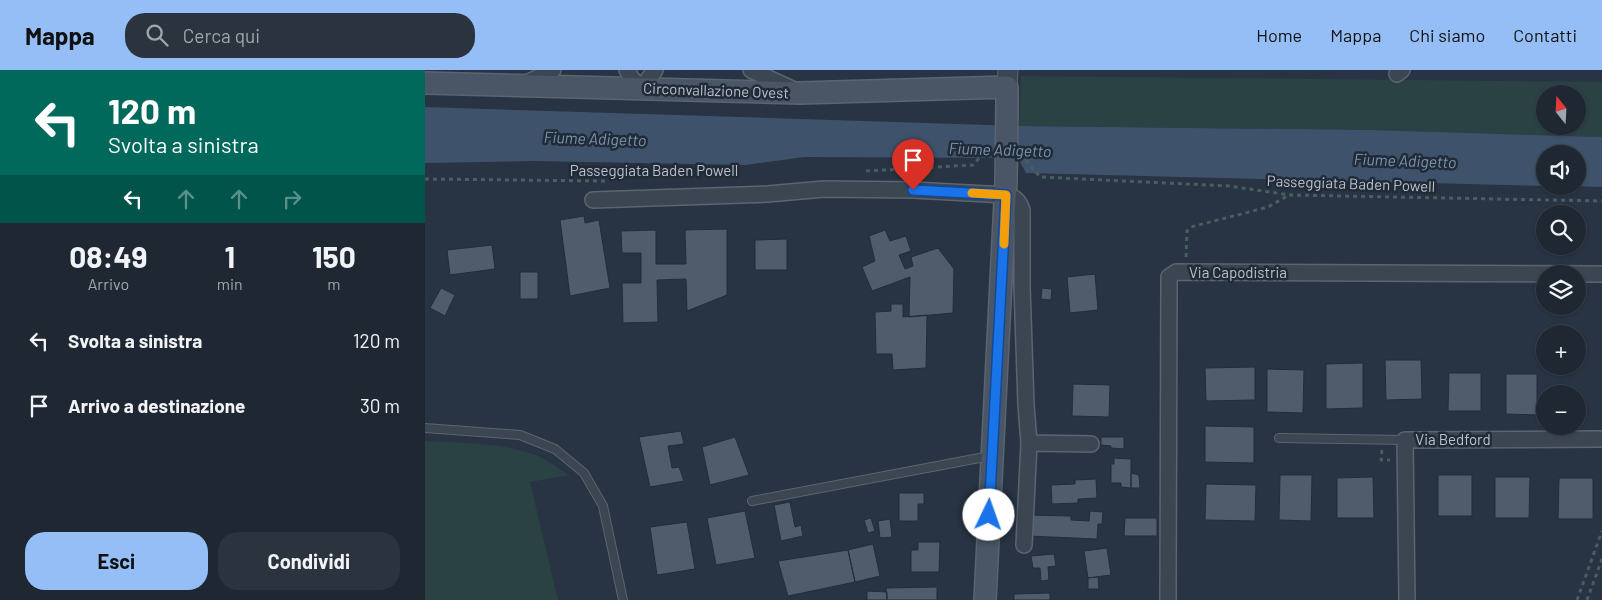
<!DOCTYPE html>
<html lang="it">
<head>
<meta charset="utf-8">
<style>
	:root { --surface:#1e2732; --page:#2b333e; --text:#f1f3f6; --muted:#a1a5ac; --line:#3c444d; --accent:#95bef6 }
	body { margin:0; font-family:Barlow,sans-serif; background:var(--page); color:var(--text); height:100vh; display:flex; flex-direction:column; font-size:19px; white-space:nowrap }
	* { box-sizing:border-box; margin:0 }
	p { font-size:16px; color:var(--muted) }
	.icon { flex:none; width:28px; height:28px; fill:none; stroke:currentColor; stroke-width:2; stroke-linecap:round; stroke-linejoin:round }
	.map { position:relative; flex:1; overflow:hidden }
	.sheet { display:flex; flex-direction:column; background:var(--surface); width:425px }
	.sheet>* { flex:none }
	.top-card { background:#00695c; color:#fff; overflow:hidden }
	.needle { width:32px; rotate:342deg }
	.tools { position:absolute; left:1111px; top:15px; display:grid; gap:10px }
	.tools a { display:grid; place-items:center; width:50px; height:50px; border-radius:50%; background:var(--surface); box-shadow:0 1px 4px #0004,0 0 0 1px var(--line); font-size:25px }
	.pin { position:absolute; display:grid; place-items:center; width:42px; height:42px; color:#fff; margin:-51px -21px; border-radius:50% 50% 50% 0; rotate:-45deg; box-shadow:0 0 5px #0007 }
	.pin .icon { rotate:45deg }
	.me { position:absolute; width:55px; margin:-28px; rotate:3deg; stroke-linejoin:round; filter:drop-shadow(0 0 4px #0008) }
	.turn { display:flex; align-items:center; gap:18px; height:105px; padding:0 25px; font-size:22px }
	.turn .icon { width:65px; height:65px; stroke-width:2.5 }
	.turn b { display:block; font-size:35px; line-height:42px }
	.lanes { display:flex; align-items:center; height:48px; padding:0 25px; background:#0003; justify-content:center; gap:25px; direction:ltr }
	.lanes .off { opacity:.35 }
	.eta { display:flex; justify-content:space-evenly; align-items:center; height:85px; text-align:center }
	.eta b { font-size:30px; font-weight:700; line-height:35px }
	.cta { display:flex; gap:10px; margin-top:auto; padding:10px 25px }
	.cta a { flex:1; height:58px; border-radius:20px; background:var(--accent); color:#111; font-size:20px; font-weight:700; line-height:58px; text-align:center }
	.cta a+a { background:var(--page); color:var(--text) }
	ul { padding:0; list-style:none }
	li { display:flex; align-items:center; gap:15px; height:65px; padding:0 25px }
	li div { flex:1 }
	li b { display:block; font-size:19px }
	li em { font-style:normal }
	header { display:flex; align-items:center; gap:30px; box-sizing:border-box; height:70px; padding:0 25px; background:var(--accent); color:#111 }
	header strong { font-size:24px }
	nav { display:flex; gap:28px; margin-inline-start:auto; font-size:18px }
	.search { width:350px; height:45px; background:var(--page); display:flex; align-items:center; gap:12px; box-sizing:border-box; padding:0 18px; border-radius:20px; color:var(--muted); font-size:19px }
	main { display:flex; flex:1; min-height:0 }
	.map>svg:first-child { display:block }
</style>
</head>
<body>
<header>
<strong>Mappa</strong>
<div class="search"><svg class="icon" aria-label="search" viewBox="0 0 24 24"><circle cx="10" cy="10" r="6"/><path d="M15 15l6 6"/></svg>Cerca qui</div>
<nav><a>Home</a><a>Mappa</a><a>Chi siamo</a><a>Contatti</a></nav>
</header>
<main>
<section class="sheet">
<div class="top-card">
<div class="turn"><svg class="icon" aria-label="left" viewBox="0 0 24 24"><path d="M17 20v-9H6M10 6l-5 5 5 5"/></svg><div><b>120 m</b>Svolta a sinistra</div></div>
<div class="lanes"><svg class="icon" aria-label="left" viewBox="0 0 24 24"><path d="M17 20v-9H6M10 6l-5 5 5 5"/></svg><svg class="icon off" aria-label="ahead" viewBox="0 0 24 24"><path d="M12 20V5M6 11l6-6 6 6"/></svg><svg class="icon off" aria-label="ahead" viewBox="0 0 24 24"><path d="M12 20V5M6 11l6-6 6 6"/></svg><svg class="icon off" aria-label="right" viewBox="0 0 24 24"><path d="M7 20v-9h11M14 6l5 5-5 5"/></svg></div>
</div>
<div class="eta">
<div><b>08:49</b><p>Arrivo</p></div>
<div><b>1</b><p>min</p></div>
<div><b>150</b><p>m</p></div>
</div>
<ul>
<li><svg class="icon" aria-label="left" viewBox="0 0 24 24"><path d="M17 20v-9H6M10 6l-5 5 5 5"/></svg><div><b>Svolta a sinistra</b></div><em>120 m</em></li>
<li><svg class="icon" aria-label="arrive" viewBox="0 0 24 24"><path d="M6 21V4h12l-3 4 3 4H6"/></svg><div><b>Arrivo a destinazione</b></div><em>30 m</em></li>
</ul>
<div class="cta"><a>Esci</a><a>Condividi</a></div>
</section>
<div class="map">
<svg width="1177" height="530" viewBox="0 0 1177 530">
	<rect width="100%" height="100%" fill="#283443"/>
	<!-- green -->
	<path fill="#2a4244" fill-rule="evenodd" d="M596 6 1177 12V67L946 60 594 56ZM1120 24H1152V56H1120Z
		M0 371C34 373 71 372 104 383 119 387 131 397 144 405L105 412 133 530H0Z"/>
	<!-- water -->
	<path fill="#3e536b" d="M0 37 594 56 946 60 1177 67V117L1149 116H1152V84H1120V116L601 103 593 88 379 87 320 95 109 91 0 93Z"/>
	<!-- building -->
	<path fill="#4e5c6b" stroke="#232d3a" d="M159 146 160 153 174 150 185 218 145 226 135 150Z
		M302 159V225L262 241 261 209 232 210 233 252 198 253 197 213H216V183H197L196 161 231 160V194H261L260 160Z
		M460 160 465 171 481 166 486 181 474 185 480 199 488 196 486 187 513 178 529 199 528 243 484 247 485 207 447 221 437 197 450 191 444 166Z
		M362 169V200H330V170Z
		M67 175 70 199 25 205 22 180Z
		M95 202H113V229H95Z
		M670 204 673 240 645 243 642 207Z
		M16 218 30 225 20 246 5 238Z
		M617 218 627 219 626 230 616 229Z
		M466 234H478V247L502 245 501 298 468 300 467 284H451L450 242 466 241Z
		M960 290H996L997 329 961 330Z
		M938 293V338L901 339V294Z
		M830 297V330L781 331 780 298Z
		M842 299 879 300 878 343 842 342Z
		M1024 303H1056V341H1023Z
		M1081 304H1112V345L1081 344Z
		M648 314 685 315 684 347 647 346Z
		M780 356 829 357V393L780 392Z
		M256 361 259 374 243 376 247 398 254 397 259 411 225 417 214 367Z
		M310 367 324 405 285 415 277 377Z
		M676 367H699V379L686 378V376L676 375Z
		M689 388 706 389V418L696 417V413H686V394H689Z
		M706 403 714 405 715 418H706Z
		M855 405H887L886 451 854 450Z
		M1013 405H1047V446H1013Z
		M948 407 949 448H912V408Z
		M1070 407H1105L1104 448H1070Z
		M1134 408H1168V449H1133Z
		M671 409 672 428 653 429V433L627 434 626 415 650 414V410Z
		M781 414 831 415 830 451 780 450Z
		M474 423H499V434H493V451H474Z
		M365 432 370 457 376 455 378 466 356 471 349 435Z
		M320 441 330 488 291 495 282 448Z
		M665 441 678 442 677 454H673L672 469 603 466 604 445 646 446V450L664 451Z
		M446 448 450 461 443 463 439 450Z
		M700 448H732V466H699Z
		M465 449 467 467 455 468 453 451Z
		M262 452 270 499 232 505 225 457Z
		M493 472H515L514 502H486V480H493Z
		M448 474 455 506 430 512 423 480Z
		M682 478 686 505 663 508 659 481Z
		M423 480 430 512 363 526 353 491Z
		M629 484 631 496 623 497 624 510 616 511 615 498H608L606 486Z
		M673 507 674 519H663V508Z
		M512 517V530H462L461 518Z
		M442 521 462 522V530H442Z
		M625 523V530H589V524Z"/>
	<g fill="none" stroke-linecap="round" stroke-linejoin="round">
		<!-- service casing -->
		<g stroke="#5b6470" stroke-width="10">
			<path id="service" d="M0 358 95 365 130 379 159 403 178 436 198 530
				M854 368 980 370
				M327 431 565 386"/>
		</g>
		<!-- minor casing -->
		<g stroke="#5b6470" stroke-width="18">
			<path id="minor" d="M202 0 207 9 217 18 230 0
				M326 0 367 19
				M972 4 977 0
				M100 14 128 0
				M168 130 343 124 399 119 488 120 581 125C590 127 594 131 597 140V216L601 335 604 373 599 475
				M604 373 666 374
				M743 530 744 207 751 202 1177 204
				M982 530 980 370 1177 369"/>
		</g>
		<!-- tertiary casing -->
		<g stroke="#5b6470" stroke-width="21">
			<path id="tertiary" d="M582 17 583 0"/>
		</g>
		<!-- secondary casing -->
		<g stroke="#5b6470" stroke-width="24">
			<path id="secondary" d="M0 13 375 23 582 17V34
				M560 530 581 111"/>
		</g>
		<!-- path -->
		<path stroke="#485e60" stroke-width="3" stroke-dasharray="4 4" stroke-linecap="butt" d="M601 90 615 107 804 116 865 125 1177 131
			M441 101 548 95 558 84H562
			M0 109 180 111
			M761 187 762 161 766 157 843 137 864 125
			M957 380 956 390H965
			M1152 530 1177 461
			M1162 530 1177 489"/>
		<!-- service -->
		<use href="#service" stroke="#3c4652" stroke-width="8"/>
		<!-- minor -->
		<use href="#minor" stroke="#3c4652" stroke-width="15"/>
		<!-- tertiary -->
		<use href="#tertiary" stroke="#3c4652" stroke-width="19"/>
		<!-- secondary -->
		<use href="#secondary" stroke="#4a5665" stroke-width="21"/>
		<!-- secondary-bridge casing -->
		<g stroke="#5b6470" stroke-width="24" stroke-linecap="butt">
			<path id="secondary-bridge" d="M581 111 582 34"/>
		</g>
		<!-- secondary-bridge -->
		<use href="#secondary-bridge" stroke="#4a5665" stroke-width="21"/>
	</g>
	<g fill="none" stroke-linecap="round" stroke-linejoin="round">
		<!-- route casing -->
		<g stroke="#114b97" stroke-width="12">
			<path id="route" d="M488 120 581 125 564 445"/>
		</g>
		<!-- route -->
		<use href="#route" stroke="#1a73e8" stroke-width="9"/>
		<!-- slow -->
		<path stroke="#f59e0b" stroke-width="9" d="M547 123 581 125 579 174"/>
	</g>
	<g text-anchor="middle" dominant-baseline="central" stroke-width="5" stroke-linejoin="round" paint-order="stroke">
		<!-- street labels -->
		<g font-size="15" fill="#bac1cc" stroke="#212b38">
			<text transform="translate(291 20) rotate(2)">Circonvallazione Ovest</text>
			<text x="229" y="100">Passeggiata Baden Powell</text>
			<text transform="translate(926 113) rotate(2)">Passeggiata Baden Powell</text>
			<text x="813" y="202">Via Capodistria</text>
			<text x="1028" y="369">Via Bedford</text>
		</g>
		<!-- water labels -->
		<g font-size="16" font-style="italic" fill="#7b93ae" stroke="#212b38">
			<text transform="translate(170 68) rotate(2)">Fiume Adigetto</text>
			<text transform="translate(575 79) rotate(2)">Fiume Adigetto</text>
			<text transform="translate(980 90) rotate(2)">Fiume Adigetto</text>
		</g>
	</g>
</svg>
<div class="tools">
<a><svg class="needle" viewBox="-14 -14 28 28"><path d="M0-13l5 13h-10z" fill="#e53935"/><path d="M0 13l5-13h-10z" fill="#a1a5ac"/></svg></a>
<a><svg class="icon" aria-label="sound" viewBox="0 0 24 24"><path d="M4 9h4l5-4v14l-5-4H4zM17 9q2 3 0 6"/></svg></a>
<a><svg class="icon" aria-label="search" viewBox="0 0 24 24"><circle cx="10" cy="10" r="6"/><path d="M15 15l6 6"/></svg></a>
<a><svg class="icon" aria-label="layers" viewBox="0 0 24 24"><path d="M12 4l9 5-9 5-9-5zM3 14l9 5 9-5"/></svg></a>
<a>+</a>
<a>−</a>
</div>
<div class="pin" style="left:488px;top:120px;background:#d93025"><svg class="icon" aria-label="arrive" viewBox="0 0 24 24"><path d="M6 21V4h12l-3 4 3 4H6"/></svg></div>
<svg class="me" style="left:564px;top:445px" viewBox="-20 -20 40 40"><circle r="19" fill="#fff"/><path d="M0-13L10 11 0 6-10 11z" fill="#1a73e8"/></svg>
</div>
</main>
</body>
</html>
